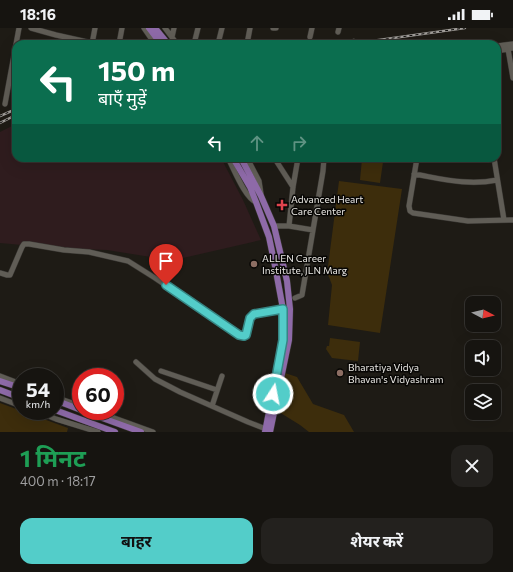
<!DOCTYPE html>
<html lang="hi">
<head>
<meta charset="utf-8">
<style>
	:root { --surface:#161410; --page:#23211e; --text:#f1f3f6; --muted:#9e9e9f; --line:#353330; --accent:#53cdc9 }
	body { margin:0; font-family:Commissioner,"Noto Sans Devanagari",sans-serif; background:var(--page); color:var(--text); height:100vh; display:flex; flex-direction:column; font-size:15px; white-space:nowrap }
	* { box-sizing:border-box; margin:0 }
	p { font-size:13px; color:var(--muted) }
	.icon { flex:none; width:22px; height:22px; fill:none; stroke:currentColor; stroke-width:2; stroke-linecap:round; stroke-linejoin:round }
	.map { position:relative; height:404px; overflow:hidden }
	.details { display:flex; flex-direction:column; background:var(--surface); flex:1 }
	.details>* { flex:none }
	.banner { position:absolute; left:12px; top:12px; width:489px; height:122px; border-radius:12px; box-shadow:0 4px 16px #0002,0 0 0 1px var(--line); background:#0b6e4f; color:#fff; overflow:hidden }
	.needle { width:26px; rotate:97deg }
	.fabs { position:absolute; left:465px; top:268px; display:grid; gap:8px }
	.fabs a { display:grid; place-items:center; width:36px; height:36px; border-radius:8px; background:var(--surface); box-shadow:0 4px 16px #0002,0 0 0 1px var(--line); font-size:20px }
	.speed { position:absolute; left:12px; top:340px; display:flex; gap:8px; font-size:20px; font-weight:700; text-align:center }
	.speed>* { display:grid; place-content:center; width:52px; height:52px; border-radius:50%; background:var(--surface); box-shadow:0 4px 16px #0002,0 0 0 1px var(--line); line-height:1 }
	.speed small { font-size:10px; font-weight:400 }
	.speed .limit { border:6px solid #d22; background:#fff; color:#111 }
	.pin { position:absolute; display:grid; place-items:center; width:34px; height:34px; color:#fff; margin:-41px -17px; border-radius:50% 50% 50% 0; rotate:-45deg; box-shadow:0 0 4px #0007 }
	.pin .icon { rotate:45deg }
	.me { position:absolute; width:44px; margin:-22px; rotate:11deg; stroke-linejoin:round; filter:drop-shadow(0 0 3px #0008) }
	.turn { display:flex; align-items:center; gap:14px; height:84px; padding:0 20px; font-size:18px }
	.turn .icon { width:52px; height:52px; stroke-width:2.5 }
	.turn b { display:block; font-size:28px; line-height:34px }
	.lanes { display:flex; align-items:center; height:38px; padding:0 20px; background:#0003; justify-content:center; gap:20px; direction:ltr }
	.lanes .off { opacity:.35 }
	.round { display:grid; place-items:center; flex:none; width:42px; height:42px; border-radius:12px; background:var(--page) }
	.head { display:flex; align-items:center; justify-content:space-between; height:68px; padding:0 20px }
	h1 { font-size:24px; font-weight:700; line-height:30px; color:#1e9e55 }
	.primary-button { display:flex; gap:8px; margin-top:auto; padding:8px 20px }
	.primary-button a { flex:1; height:46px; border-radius:12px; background:var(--accent); color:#111; font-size:16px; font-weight:700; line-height:46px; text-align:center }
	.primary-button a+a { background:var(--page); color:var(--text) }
	.status { display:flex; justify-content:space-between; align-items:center; height:28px; padding:0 20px; background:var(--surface); direction:ltr }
	.status svg { height:11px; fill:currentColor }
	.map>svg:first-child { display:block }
</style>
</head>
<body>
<div class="status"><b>18:16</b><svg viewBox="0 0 49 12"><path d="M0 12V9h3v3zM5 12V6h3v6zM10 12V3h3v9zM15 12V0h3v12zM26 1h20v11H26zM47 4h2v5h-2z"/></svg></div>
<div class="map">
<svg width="513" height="404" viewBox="0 0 513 404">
	<rect width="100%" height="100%" fill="#1e1b15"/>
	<!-- industrial -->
	<path fill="#2f1c1e" d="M16 96V130H221L243 172 261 212 183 230H157L107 222 55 220 0 215V104Z"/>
	<!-- green -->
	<path fill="#3d2d0c" d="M362 131 383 134 380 155 360 152Z
		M339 153 402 161 380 305 328 297 332 257 329 249 327 246Z
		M330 310 360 314 358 333 332 330 326 321 327 318H329Z
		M285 345 297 349 313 376 344 387 354 404H309L300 397 279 384Z
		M0 375 68 400 67 404H0Z"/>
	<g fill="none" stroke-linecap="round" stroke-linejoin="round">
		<!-- minor casing -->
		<g stroke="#3a3834" stroke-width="6">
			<path id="minor" d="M31 0 56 7 92 15
				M144 0 155 16
				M165 0 177 16
				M273 0H276
				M338 4 339 0
				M172 9 174 0
				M310 9 312 0
				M63 16 65 9
				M92 16 95 0
				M119 16 122 0
				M194 16 198 0
				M218 16 222 0
				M247 16 250 0
				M497 18 513 16
				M508 21 513 50
				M497 23 513 20
				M5 76 19 0
				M228 130C234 141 245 170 256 174
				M247 130 259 153 261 166
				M298 130 293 159 289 198 313 202
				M417 130 409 178 410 183 413 185 468 193 513 192
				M494 130 504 192
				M275 131 293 159
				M414 146C443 151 468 158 497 152
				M274 198H289
				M0 245 7 247H10L22 219 24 216H29L64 222 89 224 128 233 155 250 239 307 244 308 246 307 250 290 254 286 283 281
				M295 270 302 267 323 143 324 130
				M136 334 155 351 180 364 248 394 266 401
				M161 343 217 362
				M0 348 21 356
				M55 369 81 378
				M0 370 21 378
				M212 378 222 348
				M36 383 56 391 98 404
				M95 383 153 404"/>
		</g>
		<!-- major casing -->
		<g stroke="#3a3834" stroke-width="7">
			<path id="major" d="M149 0 161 16
				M155 0 168 16
				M233 130 250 159 256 174 269 209 275 238 283 281V312L265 404
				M241 130 261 168 274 198 287 253 290 281 289 312 270 404
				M0 353 21 360
				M0 362 21 370
				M55 372 81 382
				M55 382 115 404
				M83 383 141 404"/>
		</g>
		<!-- minor -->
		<use href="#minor" stroke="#605d56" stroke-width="5"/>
		<!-- major -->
		<use href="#major" stroke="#8e6aa8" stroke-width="6"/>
		<!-- rail casing -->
		<g stroke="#a09d99" stroke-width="2.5">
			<path id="rail" d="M329 16 354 12
				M350 16 465 0
				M0 88 16 81
				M0 95 16 87"/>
		</g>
		<!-- rail -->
		<use href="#rail" stroke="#070604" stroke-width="1" stroke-dasharray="3" stroke-linecap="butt"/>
	</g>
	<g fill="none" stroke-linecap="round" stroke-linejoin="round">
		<!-- route casing -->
		<g stroke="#368583" stroke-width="10">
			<path id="route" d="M166 257 239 307 244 308 246 307 250 290 254 286 283 281V312L273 366"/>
		</g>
		<!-- route -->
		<use href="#route" stroke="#53cdc9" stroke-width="7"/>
	</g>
	<!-- markers -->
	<path fill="#e0444e" stroke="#070604" stroke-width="1.5" d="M280 171h4v4h4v4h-4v4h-4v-4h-4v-4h4z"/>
	<g fill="#8d6e63" stroke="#070604" stroke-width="1.5">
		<circle cx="254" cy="236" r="4"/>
		<circle cx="340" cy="345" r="4"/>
	</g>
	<g text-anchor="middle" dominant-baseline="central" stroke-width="3" stroke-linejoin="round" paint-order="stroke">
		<!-- poi labels -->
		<g font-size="10" fill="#e9e7e3" stroke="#070604" text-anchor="start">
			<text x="291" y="171">Advanced Heart<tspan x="291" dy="12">Care Center</tspan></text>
			<text x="262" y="230">ALLEN Career<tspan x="262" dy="12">Institute, JLN Marg</tspan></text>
			<text x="348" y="339">Bharatiya Vidya<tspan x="348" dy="12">Bhavan's Vidyashram</tspan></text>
		</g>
	</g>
</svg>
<div class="fabs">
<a><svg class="needle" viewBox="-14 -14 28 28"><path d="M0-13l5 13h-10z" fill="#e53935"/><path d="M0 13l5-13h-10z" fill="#9e9e9f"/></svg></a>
<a><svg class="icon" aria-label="sound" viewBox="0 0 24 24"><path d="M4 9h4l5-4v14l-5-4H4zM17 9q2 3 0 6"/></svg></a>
<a><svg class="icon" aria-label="layers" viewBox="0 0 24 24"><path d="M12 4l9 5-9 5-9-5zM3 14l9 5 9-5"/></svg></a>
</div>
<div class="speed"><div>54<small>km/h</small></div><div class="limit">60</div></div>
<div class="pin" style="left:166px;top:257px;background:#d93025"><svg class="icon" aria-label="arrive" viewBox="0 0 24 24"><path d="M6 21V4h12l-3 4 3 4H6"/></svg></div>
<svg class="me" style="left:273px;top:366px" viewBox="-20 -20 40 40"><circle r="17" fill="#53cdc9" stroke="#fff" stroke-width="3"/><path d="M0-11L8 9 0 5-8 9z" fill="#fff"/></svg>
<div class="banner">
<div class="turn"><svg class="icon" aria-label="left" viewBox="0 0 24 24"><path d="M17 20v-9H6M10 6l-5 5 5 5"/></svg><div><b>150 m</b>बाएँ मुड़ें</div></div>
<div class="lanes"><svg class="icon" aria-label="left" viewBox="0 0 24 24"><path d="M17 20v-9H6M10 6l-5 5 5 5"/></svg><svg class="icon off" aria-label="ahead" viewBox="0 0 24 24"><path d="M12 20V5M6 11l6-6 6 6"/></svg><svg class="icon off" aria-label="right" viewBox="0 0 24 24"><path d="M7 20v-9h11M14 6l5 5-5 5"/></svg></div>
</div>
</div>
<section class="details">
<div class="head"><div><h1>1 मिनट</h1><p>400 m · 18:17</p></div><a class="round"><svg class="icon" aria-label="close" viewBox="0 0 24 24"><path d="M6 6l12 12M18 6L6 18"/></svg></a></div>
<div class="primary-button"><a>बाहर</a><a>शेयर करें</a></div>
</section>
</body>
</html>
